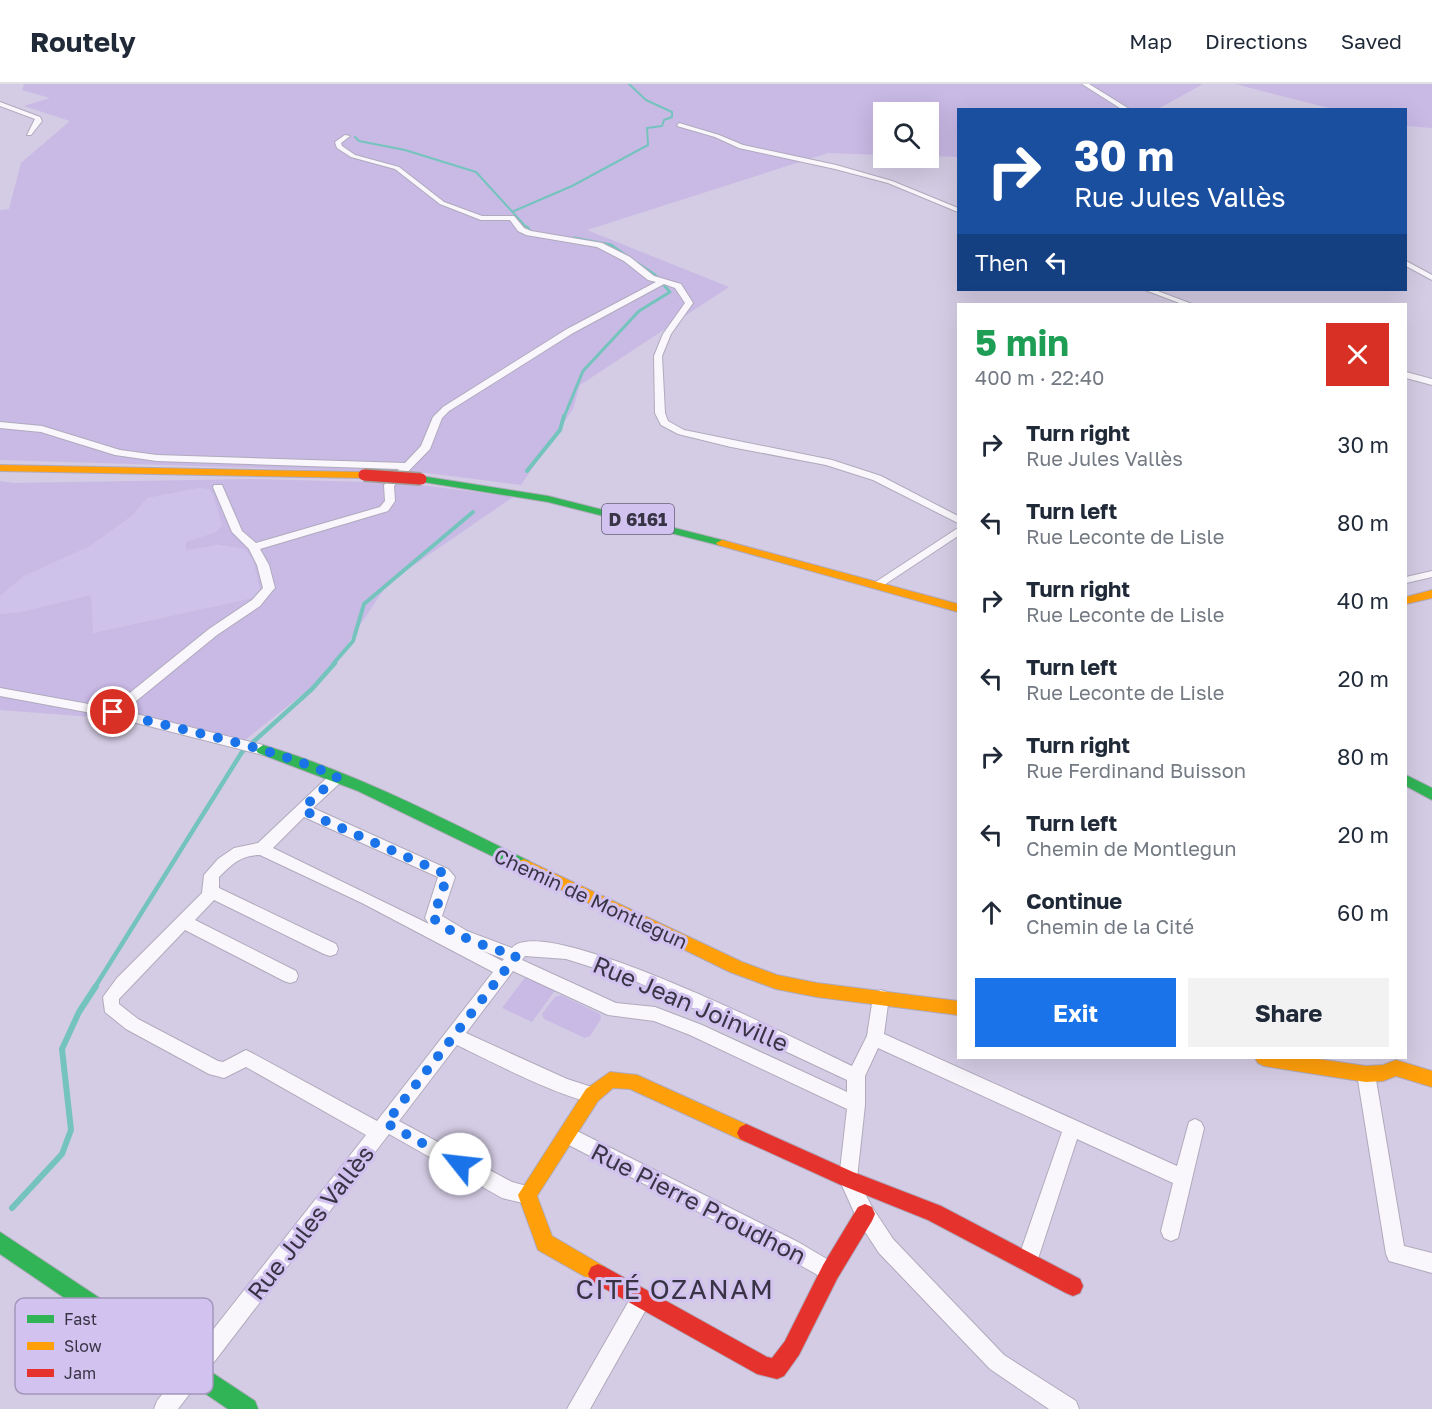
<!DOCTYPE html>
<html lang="en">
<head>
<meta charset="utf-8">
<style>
	:root { --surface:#fff; --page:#f2f2f3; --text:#1f2937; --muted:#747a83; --line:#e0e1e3; --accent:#1a73e8 }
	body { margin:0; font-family:"Golos Text",sans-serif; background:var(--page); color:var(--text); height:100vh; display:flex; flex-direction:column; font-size:22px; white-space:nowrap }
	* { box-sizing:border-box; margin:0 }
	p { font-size:20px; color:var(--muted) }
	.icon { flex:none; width:33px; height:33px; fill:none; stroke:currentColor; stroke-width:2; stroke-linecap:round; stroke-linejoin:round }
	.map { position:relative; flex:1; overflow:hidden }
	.side { position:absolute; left:957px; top:219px; width:450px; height:756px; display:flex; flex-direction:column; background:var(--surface); border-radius:0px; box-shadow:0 6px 24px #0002 }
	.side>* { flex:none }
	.top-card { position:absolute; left:957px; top:24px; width:450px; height:183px; border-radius:0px; box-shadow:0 6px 24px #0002; background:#1a4fa0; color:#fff; overflow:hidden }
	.controls { position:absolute; left:873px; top:18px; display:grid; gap:12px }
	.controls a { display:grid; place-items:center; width:66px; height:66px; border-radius:0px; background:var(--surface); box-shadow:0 6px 24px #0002; font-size:30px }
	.pin { position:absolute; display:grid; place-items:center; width:51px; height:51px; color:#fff; margin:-26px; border:3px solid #fff; border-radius:50%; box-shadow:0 2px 6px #0007 }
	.me { position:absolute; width:66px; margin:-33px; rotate:299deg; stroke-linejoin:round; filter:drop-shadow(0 0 4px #0008) }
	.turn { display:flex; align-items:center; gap:21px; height:126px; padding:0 18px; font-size:27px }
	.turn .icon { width:78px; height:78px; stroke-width:2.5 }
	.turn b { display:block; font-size:42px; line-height:51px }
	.then { display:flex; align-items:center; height:57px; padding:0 18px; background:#0003; gap:12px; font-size:22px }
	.round { display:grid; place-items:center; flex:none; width:63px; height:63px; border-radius:0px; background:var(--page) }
	.summary { display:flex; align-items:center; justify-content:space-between; height:102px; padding:0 18px }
	h1 { font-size:36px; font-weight:700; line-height:45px; color:#1e9e55 }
	.cta { display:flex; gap:12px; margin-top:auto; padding:12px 18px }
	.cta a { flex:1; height:69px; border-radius:0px; background:var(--accent); color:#fff; font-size:24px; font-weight:700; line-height:69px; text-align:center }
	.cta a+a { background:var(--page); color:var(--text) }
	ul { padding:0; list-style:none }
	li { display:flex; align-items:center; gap:18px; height:78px; padding:0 18px }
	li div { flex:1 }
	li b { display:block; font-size:22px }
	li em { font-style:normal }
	header { display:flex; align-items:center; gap:36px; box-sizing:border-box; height:84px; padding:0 30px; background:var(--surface); border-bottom:2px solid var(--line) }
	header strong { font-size:28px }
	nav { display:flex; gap:33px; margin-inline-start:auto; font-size:21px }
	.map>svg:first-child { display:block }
</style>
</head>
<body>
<header>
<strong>Routely</strong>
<nav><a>Map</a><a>Directions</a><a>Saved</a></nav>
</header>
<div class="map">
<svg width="1432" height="1325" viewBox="0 0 1432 1325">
	<rect width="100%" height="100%" fill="#d4cce4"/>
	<!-- built -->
	<path fill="#cfc2ea" d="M199 404 209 405 213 411 222 441 216 448 186 458 244 465 253 476 260 506 252 514 92 549 91 511 21 528 0 530V512L24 492 90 462 133 431 147 414Z"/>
	<!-- green -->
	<path fill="#c8b9e5" d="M24 0H1203L1158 25 958 26V73L929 72 928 28H884L883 71 828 69 587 146 729 203 580 301 573 325 521 401 427 389 0 376V126L9 125 21 79 70 37 24 22 50 14 22 6Z
		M1235 0H1432V44L1406 42V26L1333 25Z
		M253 395 405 399 513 413 388 499 327 591 245 656 119 635 0 626V530L21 528 91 511 93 549 252 514 260 506 253 476 244 465 217 461 186 466V458L216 448 222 441 213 411 209 405 199 404 147 414 133 431 90 462 24 492 0 512V397L13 399Z
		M527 891 556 905 532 938 502 924Z
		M561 911 600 930 601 935 590 952 585 954 544 935 542 930 555 913Z"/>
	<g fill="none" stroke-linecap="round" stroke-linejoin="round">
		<!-- stream-far4 -->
		<path stroke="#74c4bd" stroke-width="2" d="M355 53 359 57 405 66 476 88 528 145
			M514 127 572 102 648 61 647 44 662 42 664 36 672 33V28L646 16 629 0"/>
		<!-- stream-far3 -->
		<path stroke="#74c4bd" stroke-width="3" d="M527 143 530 147
			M574 154 611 161 628 173
			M564 333 583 287 639 227 670 208 655 191 637 179"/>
		<!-- stream-far2 -->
		<path stroke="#74c4bd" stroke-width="4" d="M527 387 560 346 564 332
			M333 580 353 557 364 520 473 428"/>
		<!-- stream-far1 -->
		<path stroke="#74c4bd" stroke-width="4.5" d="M95 903 242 668 312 605 335 579"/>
		<!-- stream -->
		<path stroke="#74c4bd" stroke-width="6" d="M12 1124 62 1070 71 1046 62 965 79 928 96 902"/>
		<!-- street casing -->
		<g stroke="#b0aabd" stroke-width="2">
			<path id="street" d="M1082 0H1089L1131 26H1123Z
				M0 18 40 33 42 37 31 51H27L35 35 0 22Z
				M679 39 719 51 743 61 836 81 892 97 958 124V128L888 99 835 85 739 64 715 53 677 42Z
				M345 51 350 52 341 59 342 62 355 71 399 83 444 118 482 132H514L524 144 531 147 602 159 630 173 654 192 681 200 693 219 671 250 662 272 665 329 668 337 684 346 832 376 881 392 958 432V439L873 396 826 381 731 363 678 350 661 341 655 329 654 272 663 250 685 219 675 204 664 200 573 249 449 327 442 334 430 365 394 402 395 417 388 427 260 465 269 481 275 504 273 506 260 522 217 551 124 627 263 661 270 666 268 669 263 671 113 633 0 612V604L111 624 209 545 252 516 263 504 257 481 249 465 232 448 213 403 214 401H222L242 447 256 459 380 423 385 417 384 401 399 385 157 377 115 371 41 348 0 344V338L42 342 120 366 157 371 405 379 421 362 433 333 443 323 567 245 656 198 648 196 624 177 597 163 526 151 518 147 510 136H481L440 120 395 85 351 73 337 64 335 58Z
				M1406 177 1432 191V196L1406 182Z
				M1145 206H1155L1192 220H1182Z
				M1406 288 1432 295V301L1406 294Z
				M958 444V452L881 503H873L871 501Z
				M1432 487V493L1406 499V493Z
				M337 688 344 693 342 697 313 724 448 785 455 793 442 832 467 847 512 864C543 826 808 961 852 982L867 952 873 913 875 908 881 906 887 908 889 913 884 950 1177 1082 1189 1038 1195 1035 1201 1038 1204 1044 1178 1154 1171 1157 1164 1154 1161 1147 1173 1099 1077 1055 1037 1178 1034 1185 1027 1188 1020 1185 1017 1178 1062 1048 878 964 865 992V1021L857 1094 872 1123 893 1155 1004 1271 1076 1317 1079 1325H1049L990 1285 879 1169 858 1137 839 1095 847 1025 690 951 654 937 608 931 513 887 466 949 567 995 598 1005 601 1011 598 1017C580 1024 480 972 457 961L399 1037 512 1098 534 1104 536 1111 534 1118 527 1120 502 1114 389 1050 178 1325H154L157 1317 366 1051 246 983 224 994 209 990 126 945 105 928 103 913 117 894 202 809 204 791 218 775 234 764 258 759 332 689ZM304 733 438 793 425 834 429 840 273 764ZM260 771 362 819 493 888 377 1037 252 969 246 966 223 978 218 977 138 935 119 920V915L185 846 284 897 290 899 296 897 298 892 296 887 195 836 214 816 324 870 330 872 336 870 338 865 336 860 219 804V793C232 780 241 771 260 771ZM483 867 504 875 502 877ZM525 872 566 875 633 896 847 996V1008L702 941 655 923 616 919 522 876Z
				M1366 982 1372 984 1375 990 1404 1162 1432 1169V1189L1389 1177 1386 1170 1357 990 1360 984Z
				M567 1042 798 1158 837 1181 840 1188 837 1195 830 1198 784 1172 561 1057 558 1051 561 1045Z
				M641 1205 648 1208 651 1215 648 1222 590 1325H567L634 1208Z"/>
		</g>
		<!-- fast casing -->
		<g stroke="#b0aabd" stroke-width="2">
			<path id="fast" d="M421 392 548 412 726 457 728 459 722 462 548 418 417 397 416 395Z
				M263 661C356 689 442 734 529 777L531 781 529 785 524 787 519 785 358 707 258 669 256 666Z
				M1406 691 1432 704V716L1406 702Z
				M0 1148 255 1317 258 1325H228L0 1170Z"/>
		</g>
		<!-- slow casing -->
		<g stroke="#b0aabd" stroke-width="2">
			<path id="slow" d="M0 381 364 388 369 391 364 394 0 387Z
				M722 456 958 520V528L718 461 716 459Z
				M1432 506V514L1406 520V513Z
				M524 775 742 878 777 891 817 899 958 917V931L817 913 776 905 730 888 519 785 517 781 519 777Z
				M1255 974H1311L1366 982 1383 981 1396 976 1432 987V1003L1396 992 1383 997 1366 998 1264 982 1258 979Z
				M610 988 637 991 752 1043 755 1049 752 1055 746 1058 630 1005 613 1004 598 1017 537 1112 552 1152 605 1183 608 1190 605 1197 598 1200 538 1166 518 1111 586 1005Z"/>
		</g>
		<!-- jam casing -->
		<g stroke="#b0aabd" stroke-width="2">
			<path id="jam" d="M746 1040 853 1088 941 1122 1080 1195 1083 1202 1080 1209 1073 1212 1066 1209 928 1136 841 1101 740 1055 737 1049 740 1043Z
				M865 1120 872 1123 875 1130 872 1137 837 1195 799 1271 784 1292 777 1295 757 1290 591 1197 588 1190 591 1183 598 1180 605 1183 767 1273 772 1274 785 1257 823 1181 858 1123Z"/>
		</g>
		<!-- street -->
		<use href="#street" fill="#f9f7fb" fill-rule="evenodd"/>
		<!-- fast -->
		<use href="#fast" fill="#30b455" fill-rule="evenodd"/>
		<!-- slow -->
		<use href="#slow" fill="#ff9f0a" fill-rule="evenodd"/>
		<!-- jam -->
		<use href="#jam" fill="#e5322d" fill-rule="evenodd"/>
		<!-- jam-bridge casing -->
		<g stroke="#9f9e98" stroke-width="14" stroke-linecap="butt">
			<path id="jam-bridge" d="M364 391 421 395"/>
		</g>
		<!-- jam-bridge -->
		<use href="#jam-bridge" stroke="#e5322d" stroke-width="11"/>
	</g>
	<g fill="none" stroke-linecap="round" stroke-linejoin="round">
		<!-- route -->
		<path stroke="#1a73e8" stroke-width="10" stroke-dasharray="0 18" d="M113 628C188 648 266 661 337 693L303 724 312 731 443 789 447 793 433 834C455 853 488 863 516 872L386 1039 460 1080"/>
	</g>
	<g text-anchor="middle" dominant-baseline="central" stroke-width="6" stroke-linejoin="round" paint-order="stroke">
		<!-- shield labels -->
		<rect fill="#d1c2ef" stroke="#675f78" stroke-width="1.5" x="602" y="420" width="72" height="30" rx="4.5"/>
		<g font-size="18" font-weight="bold" fill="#393445">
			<text x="638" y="435">D 6161</text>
		</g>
		<!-- street labels -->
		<g font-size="20" fill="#393445" stroke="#d1c2ef">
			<text transform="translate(591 814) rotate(25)">Chemin de Montlegun</text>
		</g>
		<!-- near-street labels -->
		<g font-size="24" fill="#393445" stroke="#d1c2ef">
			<text transform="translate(691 919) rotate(23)">Rue Jean Joinville</text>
			<text transform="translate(699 1119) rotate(27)">Rue Pierre Proudhon</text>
			<text transform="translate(310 1138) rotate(-52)">Rue Jules Vallès</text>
		</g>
		<!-- near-quarter labels -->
		<g font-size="27" letter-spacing="1.5" fill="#393445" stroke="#d1c2ef">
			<text x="675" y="1205">CITÉ OZANAM</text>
		</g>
	</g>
	<!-- legend -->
	<rect x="15" y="1214" width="198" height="96" rx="9" fill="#d1c2ef" stroke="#a397bc" stroke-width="1.5"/>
	<rect x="27" y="1231" width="27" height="8" fill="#30b455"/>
	<rect x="27" y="1258" width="27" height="8" fill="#ff9f0a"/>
	<rect x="27" y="1285" width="27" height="8" fill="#e5322d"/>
	<g font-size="16" fill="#393445">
		<text x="64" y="1241">Fast</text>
		<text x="64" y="1268">Slow</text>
		<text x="64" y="1295">Jam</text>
	</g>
</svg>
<div class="controls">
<a><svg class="icon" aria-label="search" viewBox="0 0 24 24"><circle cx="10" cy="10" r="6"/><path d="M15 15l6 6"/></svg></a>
</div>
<div class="pin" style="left:113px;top:628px;background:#d93025"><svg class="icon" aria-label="arrive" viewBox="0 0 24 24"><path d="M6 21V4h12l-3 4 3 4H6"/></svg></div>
<svg class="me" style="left:460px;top:1080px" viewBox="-20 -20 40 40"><circle r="19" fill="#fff"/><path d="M0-13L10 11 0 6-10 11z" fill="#1a73e8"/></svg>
<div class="top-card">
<div class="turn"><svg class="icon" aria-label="right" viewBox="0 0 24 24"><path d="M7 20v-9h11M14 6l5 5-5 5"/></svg><div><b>30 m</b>Rue Jules Vallès</div></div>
<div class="then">Then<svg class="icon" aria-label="left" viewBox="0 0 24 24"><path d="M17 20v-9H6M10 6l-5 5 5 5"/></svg></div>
</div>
<section class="side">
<div class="summary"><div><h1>5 min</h1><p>400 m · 22:40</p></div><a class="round" style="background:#d93025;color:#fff"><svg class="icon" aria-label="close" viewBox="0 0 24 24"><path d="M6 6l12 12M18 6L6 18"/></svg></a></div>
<ul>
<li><svg class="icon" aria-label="right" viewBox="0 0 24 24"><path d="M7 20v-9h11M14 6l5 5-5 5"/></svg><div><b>Turn right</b><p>Rue Jules Vallès</p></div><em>30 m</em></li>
<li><svg class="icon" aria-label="left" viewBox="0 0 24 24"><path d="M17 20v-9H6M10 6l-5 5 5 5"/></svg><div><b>Turn left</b><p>Rue Leconte de Lisle</p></div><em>80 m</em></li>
<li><svg class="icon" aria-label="right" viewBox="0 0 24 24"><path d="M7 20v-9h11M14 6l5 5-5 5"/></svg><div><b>Turn right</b><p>Rue Leconte de Lisle</p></div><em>40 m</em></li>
<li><svg class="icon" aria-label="left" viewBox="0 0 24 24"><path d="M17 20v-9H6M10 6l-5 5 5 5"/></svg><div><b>Turn left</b><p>Rue Leconte de Lisle</p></div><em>20 m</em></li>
<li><svg class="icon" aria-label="right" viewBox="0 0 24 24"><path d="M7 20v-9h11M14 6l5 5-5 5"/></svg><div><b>Turn right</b><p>Rue Ferdinand Buisson</p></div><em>80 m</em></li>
<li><svg class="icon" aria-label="left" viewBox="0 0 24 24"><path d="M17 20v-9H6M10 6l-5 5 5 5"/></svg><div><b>Turn left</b><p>Chemin de Montlegun</p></div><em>20 m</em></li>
<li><svg class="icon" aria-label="ahead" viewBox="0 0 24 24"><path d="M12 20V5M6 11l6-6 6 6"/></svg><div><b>Continue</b><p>Chemin de la Cité</p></div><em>60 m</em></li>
</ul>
<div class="cta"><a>Exit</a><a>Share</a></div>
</section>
</div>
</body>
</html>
